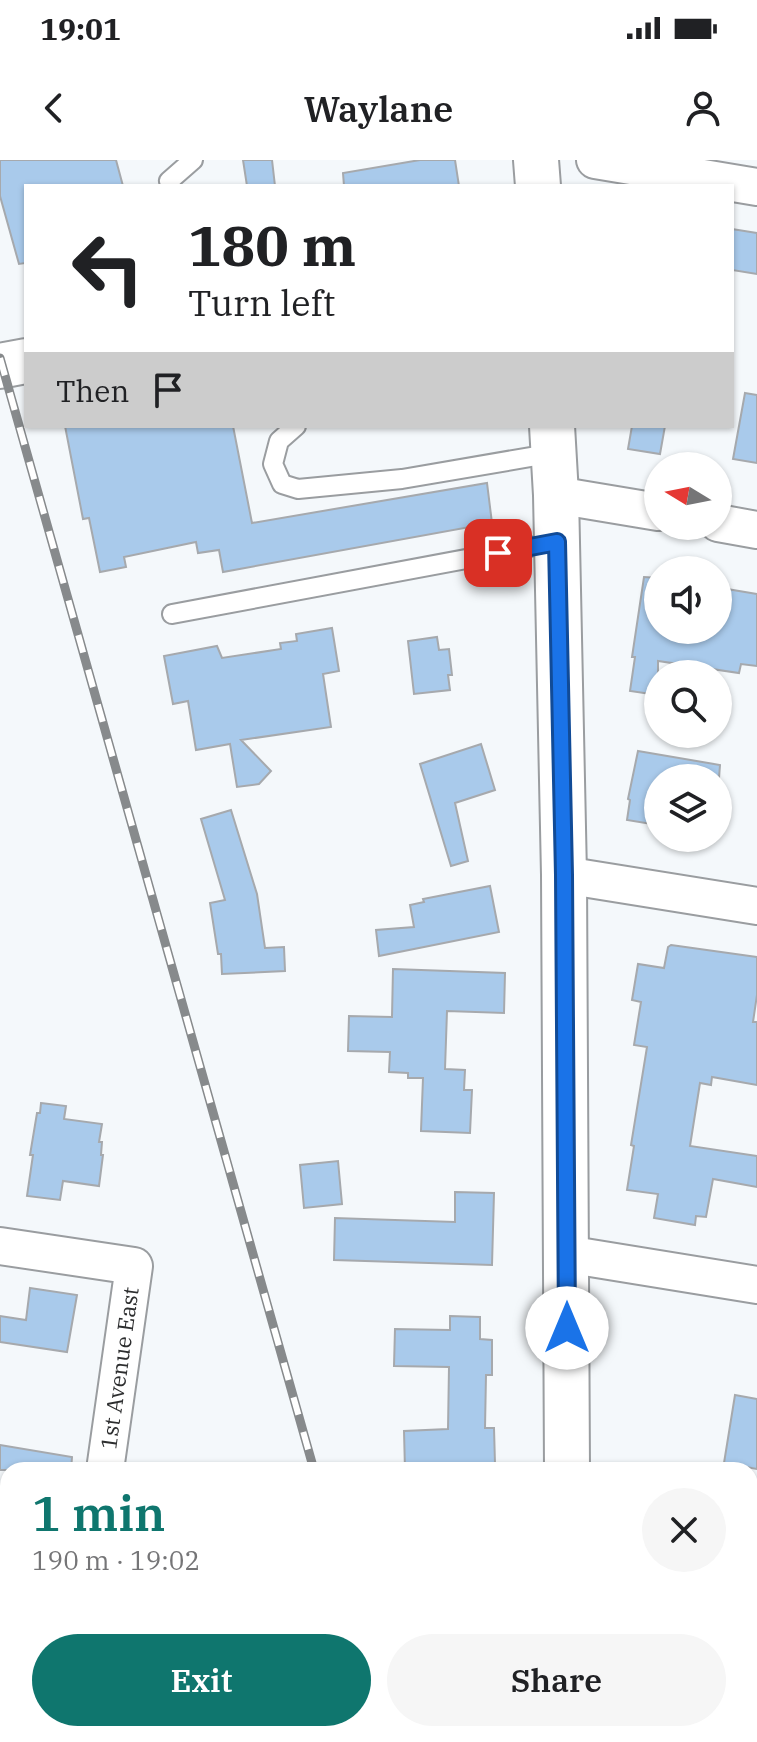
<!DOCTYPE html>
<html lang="en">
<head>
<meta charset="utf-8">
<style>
	:root { --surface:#fff; --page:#f6f6f6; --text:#202124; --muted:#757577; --accent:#0f766e }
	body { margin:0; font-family:"IBM Plex Serif",serif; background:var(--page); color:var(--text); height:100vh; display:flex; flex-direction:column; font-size:30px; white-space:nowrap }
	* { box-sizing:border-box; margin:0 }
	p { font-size:26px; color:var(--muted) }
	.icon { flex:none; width:44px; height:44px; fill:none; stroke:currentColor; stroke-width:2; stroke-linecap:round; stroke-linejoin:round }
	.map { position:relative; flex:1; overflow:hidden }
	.sheet { position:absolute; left:0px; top:1302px; width:758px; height:280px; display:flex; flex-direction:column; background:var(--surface); border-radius:24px 24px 0 0; box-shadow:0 2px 6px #0004 }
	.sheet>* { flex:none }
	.hud { position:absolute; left:24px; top:24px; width:710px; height:244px; border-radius:0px; box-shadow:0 2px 6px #0004; background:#fff; color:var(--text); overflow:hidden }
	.needle { width:52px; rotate:280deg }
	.tools { position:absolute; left:644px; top:292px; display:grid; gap:16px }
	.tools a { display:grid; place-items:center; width:88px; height:88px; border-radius:50%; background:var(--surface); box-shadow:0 2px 6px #0004; font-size:40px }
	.pin { position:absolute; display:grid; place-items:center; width:68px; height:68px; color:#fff; margin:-34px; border-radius:16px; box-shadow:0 4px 12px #0006 }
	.me { position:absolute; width:88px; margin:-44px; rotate:0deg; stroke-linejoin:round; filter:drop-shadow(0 0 6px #0008) }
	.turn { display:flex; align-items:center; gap:28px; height:168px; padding:0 32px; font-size:36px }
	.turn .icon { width:104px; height:104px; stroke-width:2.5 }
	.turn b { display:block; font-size:56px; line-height:68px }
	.then { display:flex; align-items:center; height:76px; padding:0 32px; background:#0003; gap:16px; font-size:30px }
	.round { display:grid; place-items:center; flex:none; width:84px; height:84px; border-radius:42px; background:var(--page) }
	.headline { display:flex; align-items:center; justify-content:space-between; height:136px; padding:0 32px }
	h1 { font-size:48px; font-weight:600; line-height:60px; color:var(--accent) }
	.action { display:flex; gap:16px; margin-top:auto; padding:16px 32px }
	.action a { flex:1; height:92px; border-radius:48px; background:var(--accent); color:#fff; font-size:32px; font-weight:600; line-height:92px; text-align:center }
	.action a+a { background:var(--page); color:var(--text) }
	.status { display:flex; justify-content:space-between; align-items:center; height:56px; padding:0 40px; background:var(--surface); direction:ltr }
	.status svg { height:22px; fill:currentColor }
	header { display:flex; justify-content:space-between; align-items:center; height:104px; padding:0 32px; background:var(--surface); font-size:36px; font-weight:600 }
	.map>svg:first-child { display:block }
</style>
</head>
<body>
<div class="status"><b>19:01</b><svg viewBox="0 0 49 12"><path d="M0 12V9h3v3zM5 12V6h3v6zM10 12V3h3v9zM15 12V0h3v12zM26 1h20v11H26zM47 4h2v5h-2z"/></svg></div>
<header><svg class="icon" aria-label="back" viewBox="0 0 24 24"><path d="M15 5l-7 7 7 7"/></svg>Waylane<svg class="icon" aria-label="person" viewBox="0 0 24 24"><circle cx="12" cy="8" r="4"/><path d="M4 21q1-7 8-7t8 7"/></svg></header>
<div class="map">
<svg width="757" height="1582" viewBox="0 0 757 1582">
	<rect width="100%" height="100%" fill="#f4f8fb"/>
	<!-- building -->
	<path fill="#a9caeb" stroke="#a6a9ad" stroke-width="2" d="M0 0H116L123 26H26V103L19 104 0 36Z
		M243 0H272L275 26H247Z
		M420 0H455L459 26H344L343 13Z
		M732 69 757 73V114L732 110Z
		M745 233 757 235V303L733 299Z
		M65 266H233L252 363 487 323 492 363 223 412 219 390 198 393 196 382 124 397 126 407 100 412 89 358 83 359Z
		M632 266H665L660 294 628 289Z
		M644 417 658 418V470H718L721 428 757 434V506L741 504 739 513 658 501V535L630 531 635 497H632Z
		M332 468 339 511 323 514 331 567 241 580 271 611 259 624 237 627 230 584 196 590 188 541 173 544 164 496 217 486 222 498 281 489 280 483 297 481 296 474Z
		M437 477 439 490 449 489 452 515H448L450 530 414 534 408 481Z
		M481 584 495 630 455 643 468 701 451 706 420 604Z
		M638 591 720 605 719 618H658V665L627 660 630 640 628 639Z
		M231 650 257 734 265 788 284 787 285 811 222 814 221 794H218L210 743 225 740 201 659Z
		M490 726 499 772 379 796 376 770 414 767 410 745 424 742 423 739Z
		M671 785 757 797V835L753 862H757V925L712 917 711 925 700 923 690 986 757 996V1027L713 1019 706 1057 696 1056 695 1065 654 1058 658 1034 627 1030 634 986 631 985 647 887 634 885 641 842 632 840 638 804 664 808 668 787Z
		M393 809 505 813 504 853 447 851 445 909 465 910 464 930H472L470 973 421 971 423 918H408V913L389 912 390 892 348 891 349 856 392 857Z
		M41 943 66 946 64 959 102 964 99 982H102L101 995H103L99 1026 63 1021 60 1040 27 1036 33 995H30L37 953H40Z
		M338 1001 342 1044 304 1048 300 1005Z
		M455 1032 494 1033 492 1105 334 1100 335 1058 455 1062Z
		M30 1128 77 1135 67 1192 0 1182V1156L26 1160Z
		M450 1156 480 1157V1179L492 1180V1215H486L485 1268H494L495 1304 472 1305V1310H405L404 1271 448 1269 449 1207 394 1206 395 1169 450 1170Z
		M735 1235 757 1239V1309L724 1303Z
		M0 1285 72 1297 71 1310H0Z"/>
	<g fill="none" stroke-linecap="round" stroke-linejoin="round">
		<!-- service casing -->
		<g stroke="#9a9da0" stroke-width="22">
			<path id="service" d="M171 26 169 21 193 0
				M296 266 279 281 273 304 282 324 298 329 402 319 554 293
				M172 454 557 382"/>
		</g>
		<!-- minor casing -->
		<g stroke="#9a9da0" stroke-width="40">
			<path id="minor" d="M595 0 757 27
				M556 335 658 352
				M718 363 757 370
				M564 715 757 746
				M0 1086 134 1106 105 1310
				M566 1094 757 1125
				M65 1582 66 1574"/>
		</g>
		<!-- tertiary casing -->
		<g stroke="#9a9da0" stroke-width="48">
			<path id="tertiary" d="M0 206 26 201"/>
		</g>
		<!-- secondary casing -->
		<g stroke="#9a9da0" stroke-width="48">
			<path id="secondary" d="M536 0 538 26
				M552 266 556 335 564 715 567 1310
				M568 1574V1582"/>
		</g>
		<!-- service -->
		<use href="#service" stroke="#fff" stroke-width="18"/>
		<!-- minor -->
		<use href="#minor" stroke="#fff" stroke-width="36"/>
		<!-- tertiary -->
		<use href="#tertiary" stroke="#fff" stroke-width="44"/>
		<!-- secondary -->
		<use href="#secondary" stroke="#fff" stroke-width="44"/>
		<!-- rail casing -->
		<g stroke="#878a8c" stroke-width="9">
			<path id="rail" d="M0 198 314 1310
				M387 1574 390 1582"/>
		</g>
		<!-- rail -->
		<use href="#rail" stroke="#fff" stroke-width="6" stroke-dasharray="18" stroke-linecap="butt"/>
	</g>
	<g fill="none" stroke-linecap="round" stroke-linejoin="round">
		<!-- route casing -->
		<g stroke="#114b97" stroke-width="20">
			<path id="route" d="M498 393 557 382 564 715 567 1168"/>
		</g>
		<!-- route -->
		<use href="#route" stroke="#1a73e8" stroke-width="14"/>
	</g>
	<g text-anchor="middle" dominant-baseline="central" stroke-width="7" stroke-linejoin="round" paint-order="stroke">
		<!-- street labels -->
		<g font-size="22" fill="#2d2e2f" stroke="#fff">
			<text transform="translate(119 1208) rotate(-82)">1st Avenue East</text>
		</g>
	</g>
</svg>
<div class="tools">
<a><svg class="needle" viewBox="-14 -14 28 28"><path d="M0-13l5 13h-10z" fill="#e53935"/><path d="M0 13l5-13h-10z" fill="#757577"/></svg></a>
<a><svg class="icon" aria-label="sound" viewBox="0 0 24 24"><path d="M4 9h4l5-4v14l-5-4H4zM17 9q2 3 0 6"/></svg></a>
<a><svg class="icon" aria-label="search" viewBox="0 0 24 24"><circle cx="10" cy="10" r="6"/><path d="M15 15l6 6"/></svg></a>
<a><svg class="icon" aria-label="layers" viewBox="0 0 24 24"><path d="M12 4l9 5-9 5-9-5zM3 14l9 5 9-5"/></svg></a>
</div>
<div class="pin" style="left:498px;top:393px;background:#d93025"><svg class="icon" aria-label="arrive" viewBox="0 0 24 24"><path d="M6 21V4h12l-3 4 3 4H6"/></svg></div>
<svg class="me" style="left:567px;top:1168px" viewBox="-20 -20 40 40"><circle r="19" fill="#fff"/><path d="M0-13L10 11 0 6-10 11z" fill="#1a73e8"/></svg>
<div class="hud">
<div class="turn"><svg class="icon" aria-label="left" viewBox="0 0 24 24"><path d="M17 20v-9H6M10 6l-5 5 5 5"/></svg><div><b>180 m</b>Turn left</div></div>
<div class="then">Then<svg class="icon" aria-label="arrive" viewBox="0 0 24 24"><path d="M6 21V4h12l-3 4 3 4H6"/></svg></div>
</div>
<section class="sheet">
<div class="headline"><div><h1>1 min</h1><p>190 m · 19:02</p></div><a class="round"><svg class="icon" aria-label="close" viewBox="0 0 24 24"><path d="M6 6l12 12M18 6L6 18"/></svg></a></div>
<div class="action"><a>Exit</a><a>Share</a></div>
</section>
</div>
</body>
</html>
